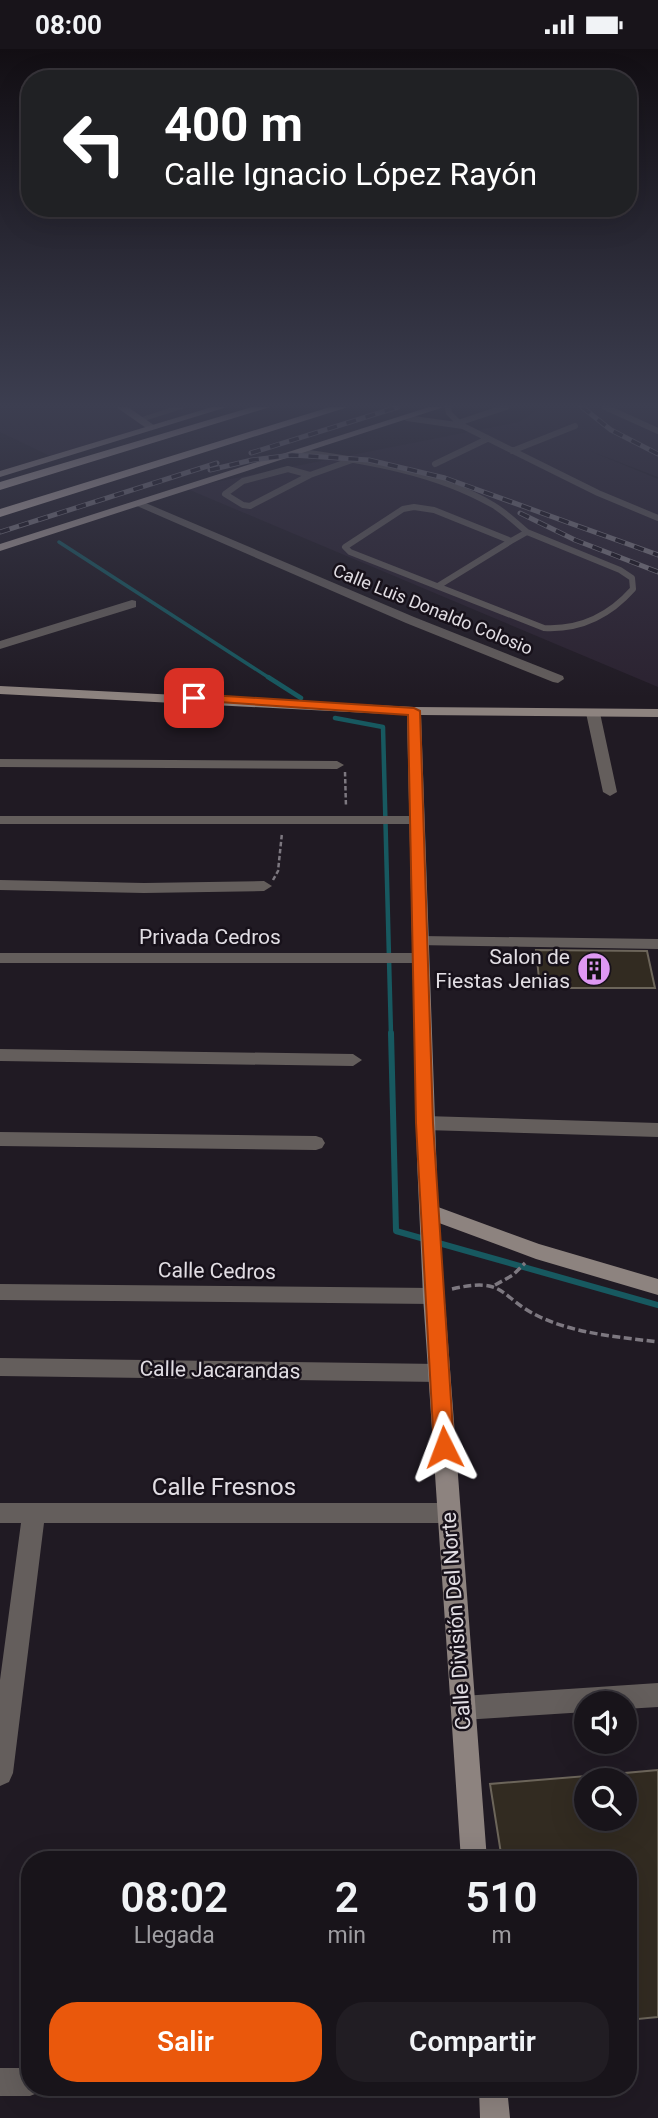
<!DOCTYPE html>
<html lang="es">
<head>
<meta charset="utf-8">
<style>
	:root { --surface:#18141a; --page:#211d23; --text:#f1f3f6; --muted:#9f9ea2; --line:#363339; --accent:#ea580c }
	body { margin:0; font-family:Roboto,sans-serif; background:var(--page); color:var(--text); height:100vh; display:flex; flex-direction:column; font-size:26px; white-space:nowrap }
	* { box-sizing:border-box; margin:0 }
	p { font-size:23px; color:var(--muted) }
	.icon { flex:none; width:38px; height:38px; fill:none; stroke:currentColor; stroke-width:2; stroke-linecap:round; stroke-linejoin:round }
	.map { position:relative; flex:1; overflow:hidden }
	.panel { position:absolute; left:21px; top:1802px; width:616px; height:245px; display:flex; flex-direction:column; background:var(--surface); border-radius:28px; box-shadow:0 7px 28px #0002,0 0 0 2px var(--line) }
	.panel>* { flex:none }
	.top-card { position:absolute; left:21px; top:21px; width:616px; height:147px; border-radius:28px; box-shadow:0 7px 28px #0002,0 0 0 2px var(--line); background:#202124; color:#fff; overflow:hidden }
	.fabs { position:absolute; left:574px; top:1642px; display:grid; gap:14px }
	.fabs a { display:grid; place-items:center; width:63px; height:63px; border-radius:50%; background:var(--surface); box-shadow:0 7px 28px #0002,0 0 0 2px var(--line); font-size:35px }
	.pin { position:absolute; display:grid; place-items:center; width:60px; height:60px; color:#fff; margin:-30px; border-radius:14px; box-shadow:0 4px 10px #0006 }
	.me { position:absolute; width:77px; margin:-38px; rotate:357deg; stroke-linejoin:round; filter:drop-shadow(0 0 5px #0008) }
	.turn { display:flex; align-items:center; gap:24px; height:147px; padding:0 28px; font-size:32px }
	.turn .icon { width:91px; height:91px; stroke-width:2.5 }
	.turn b { display:block; font-size:49px; line-height:60px }
	.eta { display:flex; justify-content:space-evenly; align-items:center; height:119px; text-align:center }
	.eta b { font-size:42px; font-weight:600; line-height:49px }
	.button { display:flex; gap:14px; margin-top:auto; padding:14px 28px }
	.button a { flex:1; height:80px; border-radius:28px; background:var(--accent); color:#fff; font-size:28px; font-weight:600; line-height:80px; text-align:center }
	.button a+a { background:var(--page); color:var(--text) }
	.status { display:flex; justify-content:space-between; align-items:center; height:49px; padding:0 35px; background:var(--surface); direction:ltr }
	.status svg { height:19px; fill:currentColor }
	.map>svg:first-child { display:block }
</style>
</head>
<body>
<div class="status"><b>08:00</b><svg viewBox="0 0 49 12"><path d="M0 12V9h3v3zM5 12V6h3v6zM10 12V3h3v9zM15 12V0h3v12zM26 1h20v11H26zM47 4h2v5h-2z"/></svg></div>
<div class="map">
<svg width="658" height="2069" viewBox="0 0 658 2069">
	<rect width="100%" height="100%" fill="#201a23"/>
	<!-- built -->
	<path fill="#2b2230" d="M0 358H215L50 407 0 383Z
		M542 358H658V428L590 402 658 430V638L185 439 519 373Z"/>
	<g fill="none" stroke-linecap="round" stroke-linejoin="round">
		<!-- stream-far2 -->
		<path stroke="#175960" stroke-width="3.5" d="M59 493 271 630"/>
		<!-- stream-far1 -->
		<path stroke="#175960" stroke-width="4.5" d="M268 628 301 649
			M335 669 383 678 391 986"/>
		<!-- stream -->
		<path stroke="#175960" stroke-width="6" d="M391 984 396 1182 658 1256"/>
	</g>
	<!-- building -->
	<path fill="#322b21" stroke="#6c655a" stroke-width="2" d="M536 901 647 902 655 939H540Z
		M658 1721V1968L628 1971V1811H502L490 1735 586 1727V1769H625V1724Z"/>
	<g fill="none" stroke-linecap="round" stroke-linejoin="round">
		<!-- path-far1 -->
		<path stroke="#7d7880" stroke-width="2.5" stroke-dasharray="4.5 2.5" stroke-linecap="butt" d="M345 723 346 758
			M273 831 278 822 282 784"/>
		<!-- path -->
		<path stroke="#7d7880" stroke-width="3.5" stroke-dasharray="8 3.5" stroke-linecap="butt" d="M495 1236 513 1226 525 1214
			M452 1240C507 1227 499 1249 540 1268 577 1285 619 1288 658 1293"/>
		<!-- lane -->
		<path stroke="#645e5c" stroke-width="6" d="M448 358 449 364 460 375
			M605 358 658 382
			M407 369 463 377 598 444 658 469
			M455 375 506 358
			M512 402 575 377
			M302 403C367 412 436 423 493 456 505 463 516 474 527 483
			M435 415 487 390
			M288 420 310 426 250 457 243 456 225 445 243 432Z
			M310 426 352 411
			M414 458 434 461 511 492 527 483 620 521 632 529 633 540C609 567 580 581 544 579L350 503 345 498 403 460Z
			M438 537 511 492"/>
		<!-- street -->
		<path fill="#645e5c" fill-rule="evenodd" d="M172 358H188L141 373 136 370Z
			M141 452 414 568 563 627 564 630 558 634 553 633 406 574 137 457V453Z
			M132 551 136 552V558L0 600V592Z
			M593 660 600 664 617 743 610 747 603 743 586 664Z
			M0 710 337 712 344 716 337 720 0 718Z
			M0 767H416L423 771 416 775H0Z
			M0 831 144 834 264 832 272 837 264 842 144 844 0 841Z
			M420 887 658 890V900L414 896 412 892 414 888Z
			M0 904H420L428 909 420 914H0Z
			M0 1000 353 1005 362 1011 353 1017 0 1012Z
			M425 1067 658 1074V1088L425 1081 419 1079 416 1074 419 1069Z
			M0 1083 316 1087 322 1089 325 1094 322 1099 316 1101 0 1097Z
			M0 1235 433 1239 440 1241 443 1247 440 1253 433 1255 0 1251Z
			M0 1309 440 1315 447 1318 450 1324 447 1330 440 1333 0 1327Z
			M0 1454H448L456 1457 459 1464 456 1471 448 1474H44L13 1724 9 1733 0 1737V1631L21 1474H0Z
			M658 1634V1658L625 1660V1654H586V1663L463 1671 454 1668 451 1659 454 1650 463 1647Z
			M0 2019H30V2039H42L40 2043 30 2047H0Z"/>
		<!-- secondary -->
		<path fill="#8d837f" fill-rule="evenodd" d="M116 358H128L158 379 149 381Z
			M0 637 414 658 658 660V668L421 666 438 1158 539 1195 658 1230V1246L536 1210 439 1174 487 1811H461L423 1247 417 1111 407 666 0 645Z
			M479 2039H507L510 2069H480Z"/>
		<!-- primary -->
		<path fill="#ada09b" fill-rule="evenodd" d="M212 358H227L0 428V422Z
			M429 358H444L0 502V495Z"/>
		<!-- highway -->
		<path fill="#cabbb4" fill-rule="evenodd" d="M252 358H270L0 441V433Z
			M330 358H348L0 468V460Z"/>
		<!-- rail casing -->
		<g stroke="#827d84" stroke-width="5">
			<path id="rail" d="M582 358 611 381 658 405
				M251 404 398 358
				M210 421 252 411 292 406 369 411 445 429 658 506
				M520 464 575 491 658 523
				M0 483 217 414"/>
		</g>
		<!-- rail -->
		<use href="#rail" stroke="#17111a" stroke-width="3.5" stroke-dasharray="10" stroke-linecap="butt"/>
	</g>
	<!-- sky -->
	<linearGradient id="sky" x2="0" y2="1"><stop stop-color="#120e13"/><stop offset="0.55" stop-color="#3c3e50"/><stop offset="1" stop-color="#3c3e50" stop-opacity="0"/></linearGradient>
	<rect width="658" height="648" fill="url(#sky)"/>
	<!-- route -->
	<path fill="#ea580c" stroke="#983908" stroke-width="2" d="M194 645 414 659 420 662 433 1074 454 1398 451 1404 444 1407 437 1404 434 1398 416 1074 408 666 190 651V646Z"/>
	<!-- icons -->
	<defs>
		<g id="building-disc" transform="scale(1.75)"><circle r="9.5" fill="#de98f2" stroke="#17111a"/><path d="M-4-6H4V6H1V3H-1V6H-4ZM-2.5-4.3h1.7v1.8h-1.7ZM.8-4.3h1.7v1.8H.8ZM-2.5-1h1.7V.8h-1.7ZM.8-1h1.7V.8H.8Z" fill="#111"/></g>
	</defs>
	<g fill-rule="evenodd">
		<use href="#building-disc" x="594" y="920"/>
	</g>
	<g text-anchor="middle" dominant-baseline="central" stroke-width="5" stroke-linejoin="round" paint-order="stroke">
		<!-- far-street labels -->
		<g font-size="18" fill="#e1dde3" stroke="#17111a">
			<text transform="translate(433 560) rotate(22)">Calle Luis Donaldo Colosio</text>
		</g>
		<!-- street labels -->
		<g font-size="21" fill="#e1dde3" stroke="#17111a">
			<text x="210" y="888">Privada Cedros</text>
			<text transform="translate(217 1222) rotate(1)">Calle Cedros</text>
			<text transform="translate(220 1321) rotate(1)">Calle Jacarandas</text>
			<text transform="translate(456 1572) rotate(-94)">Calle División Del Norte</text>
		</g>
		<!-- poi labels -->
		<g font-size="21" fill="#e1dde3" stroke="#17111a" text-anchor="end">
			<text x="570" y="908">Salon de<tspan x="570" dy="24">Fiestas Jenias</tspan></text>
		</g>
		<!-- near-street labels -->
		<g font-size="24" fill="#e1dde3" stroke="#17111a">
			<text x="224" y="1438">Calle Fresnos</text>
		</g>
	</g>
</svg>
<div class="fabs">
<a><svg class="icon" aria-label="sound" viewBox="0 0 24 24"><path d="M4 9h4l5-4v14l-5-4H4zM17 9q2 3 0 6"/></svg></a>
<a><svg class="icon" aria-label="search" viewBox="0 0 24 24"><circle cx="10" cy="10" r="6"/><path d="M15 15l6 6"/></svg></a>
</div>
<div class="pin" style="left:194px;top:649px;background:#d93025"><svg class="icon" aria-label="arrive" viewBox="0 0 24 24"><path d="M6 21V4h12l-3 4 3 4H6"/></svg></div>
<svg class="me" style="left:444px;top:1398px" viewBox="-20 -20 40 40"><path d="M0-17L14 15 0 8-14 15z" fill="#ea580c" stroke="#fff" stroke-width="4"/></svg>
<div class="top-card">
<div class="turn"><svg class="icon" aria-label="left" viewBox="0 0 24 24"><path d="M17 20v-9H6M10 6l-5 5 5 5"/></svg><div><b>400 m</b>Calle Ignacio López Rayón</div></div>
</div>
<section class="panel">
<div class="eta">
<div><b>08:02</b><p>Llegada</p></div>
<div><b>2</b><p>min</p></div>
<div><b>510</b><p>m</p></div>
</div>
<div class="button"><a>Salir</a><a>Compartir</a></div>
</section>
</div>
</body>
</html>
